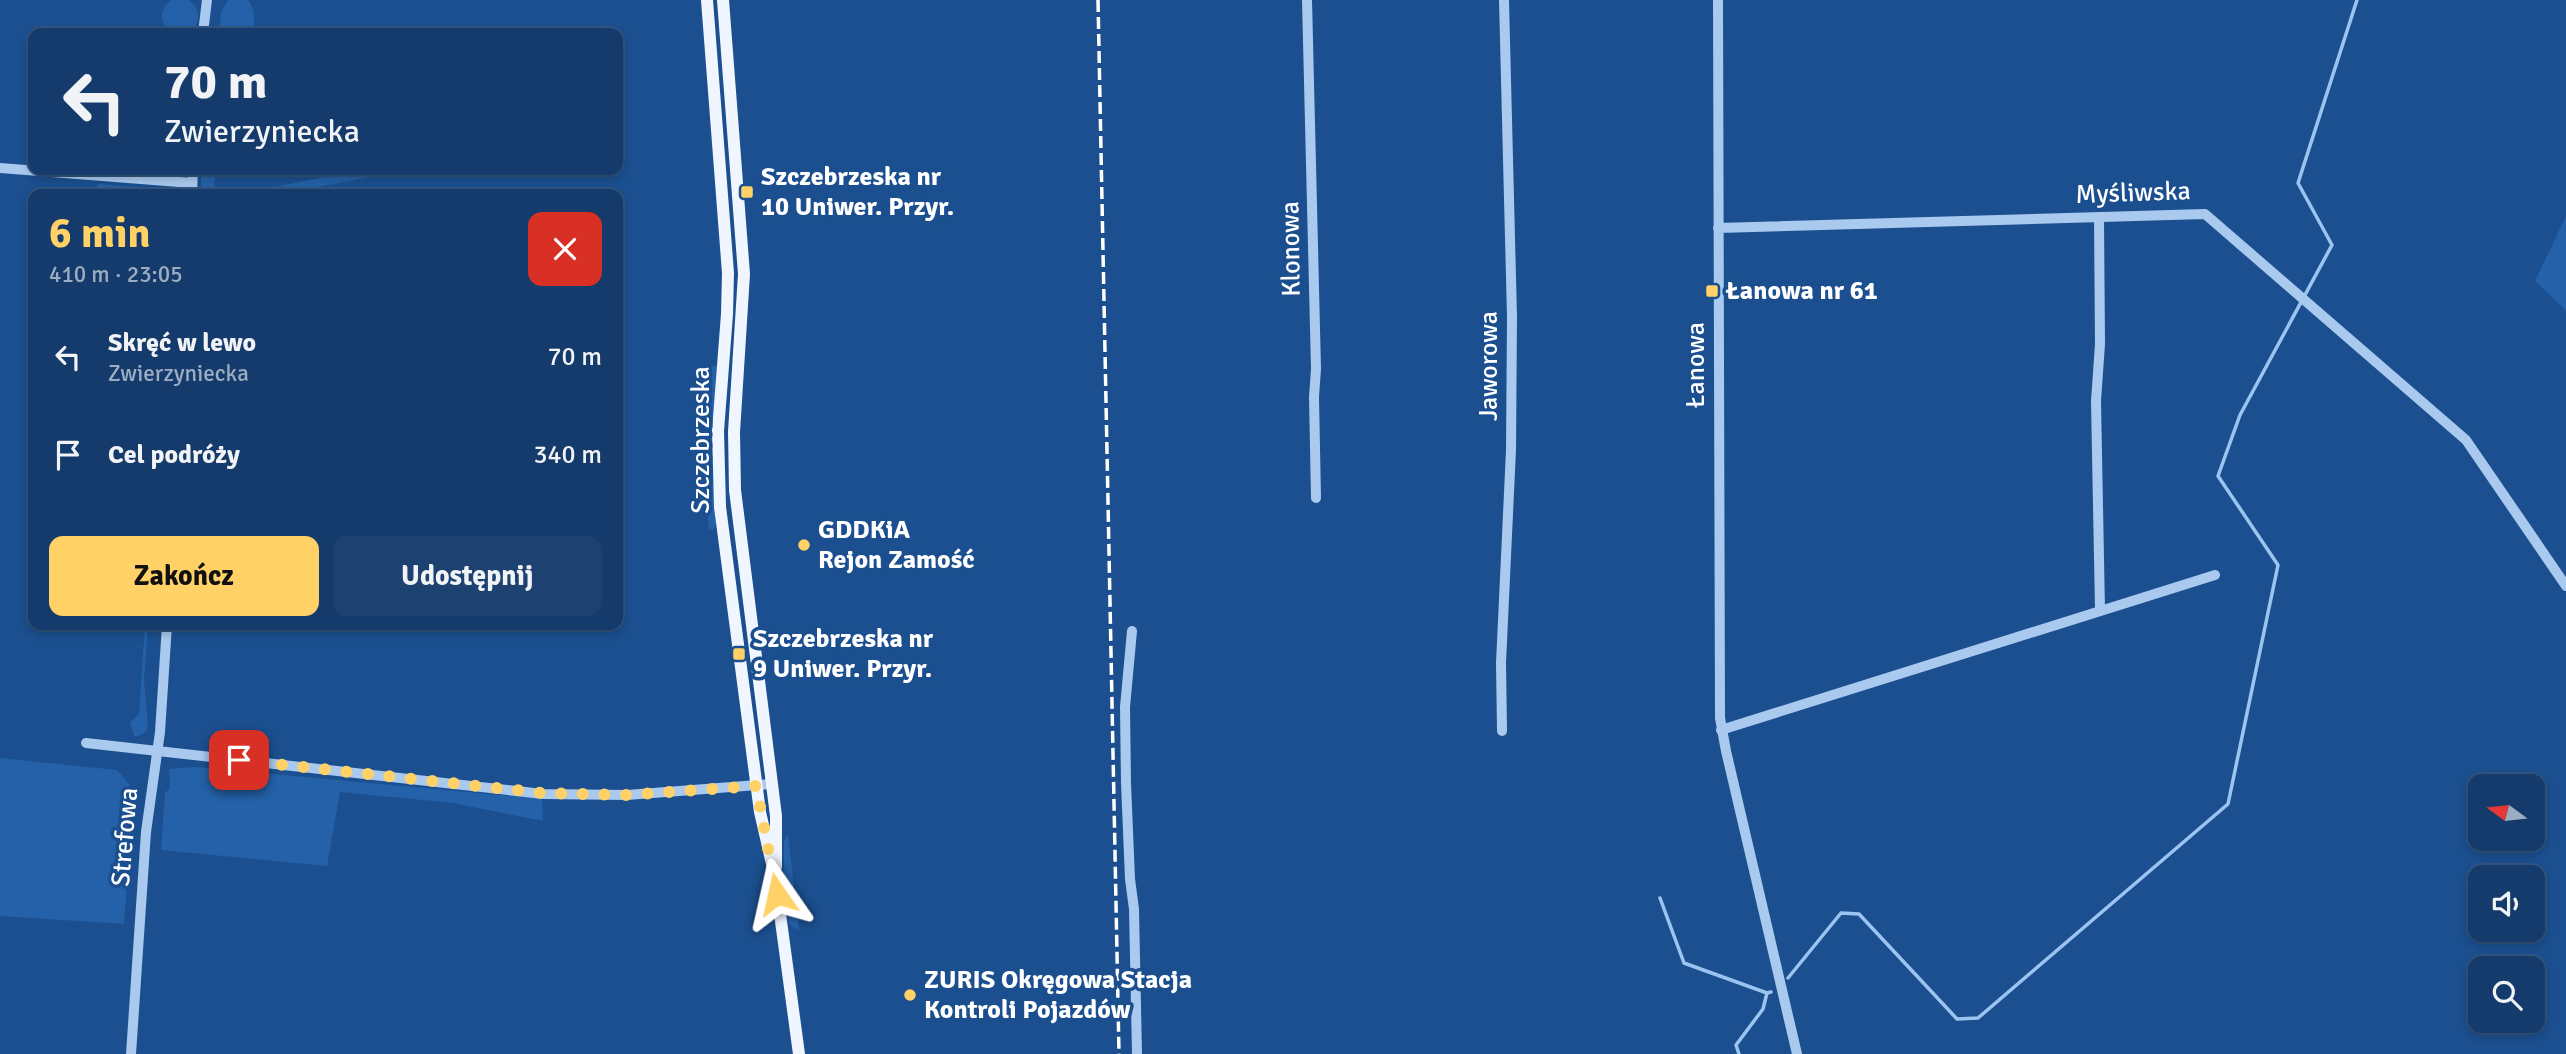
<!DOCTYPE html>
<html lang="pl">
<head>
<meta charset="utf-8">
<style>
	:root { --surface:#143b6b; --page:#1d4271; --text:#f1f3f6; --muted:#9dadc1; --line:#33557e; --accent:#ffd166 }
	body { margin:0; font-family:Signika,sans-serif; background:var(--page); color:var(--text); height:100vh; display:flex; flex-direction:column; font-size:26px; white-space:nowrap }
	* { box-sizing:border-box; margin:0 }
	p { font-size:23px; color:var(--muted) }
	.icon { flex:none; width:38px; height:38px; fill:none; stroke:currentColor; stroke-width:2; stroke-linecap:round; stroke-linejoin:round }
	.map { position:relative; flex:1; overflow:hidden }
	.drawer { position:absolute; left:28px; top:189px; width:595px; height:441px; display:flex; flex-direction:column; background:var(--surface); border-radius:14px; box-shadow:0 4px 10px #0003,0 0 0 2px var(--line) }
	.drawer>* { flex:none }
	.hud { position:absolute; left:28px; top:28px; width:595px; height:147px; border-radius:14px; box-shadow:0 4px 10px #0003,0 0 0 2px var(--line); background:#143b6b; color:var(--text); overflow:hidden }
	.needle { width:46px; rotate:285deg }
	.controls { position:absolute; left:2468px; top:774px; display:grid; gap:14px }
	.controls a { display:grid; place-items:center; width:77px; height:77px; border-radius:14px; background:var(--surface); box-shadow:0 4px 10px #0003,0 0 0 2px var(--line); font-size:35px }
	.pin { position:absolute; display:grid; place-items:center; width:60px; height:60px; color:#fff; margin:-30px; border-radius:14px; box-shadow:0 4px 10px #0006 }
	.me { position:absolute; width:77px; margin:-38px; rotate:349deg; stroke-linejoin:round; filter:drop-shadow(0 0 5px #0008) }
	.turn { display:flex; align-items:center; gap:24px; height:147px; padding:0 21px; font-size:32px }
	.turn .icon { width:91px; height:91px; stroke-width:2.5 }
	.turn b { display:block; font-size:49px; line-height:60px }
	.round { display:grid; place-items:center; flex:none; width:74px; height:74px; border-radius:14px; background:var(--page) }
	.headline { display:flex; align-items:center; justify-content:space-between; height:119px; padding:0 21px }
	h1 { font-size:42px; font-weight:700; line-height:52px; color:var(--accent) }
	.cta { display:flex; gap:14px; margin-top:auto; padding:14px 21px }
	.cta a { flex:1; height:80px; border-radius:14px; background:var(--accent); color:#111; font-size:28px; font-weight:700; line-height:80px; text-align:center }
	.cta a+a { background:var(--page); color:var(--text) }
	ul { padding:0; list-style:none }
	li { display:flex; align-items:center; gap:21px; height:98px; padding:0 21px }
	li div { flex:1 }
	li b { display:block; font-size:26px }
	li em { font-style:normal }
	.map>svg:first-child { display:block }
</style>
</head>
<body>
<div class="map">
<svg width="2566" height="1054" viewBox="0 0 2566 1054">
	<rect width="100%" height="100%" fill="#1b4f8f"/>
	<!-- green -->
	<path fill="#2461a8" d="M162 16a18 18 0 1 1 36 0a18 18 0 1 1-36 0Z
		M228 0H248C256 10 254 21 254 33H219L221 12Z
		M201 170H215L214 189 250 192 334 175 333 170H407L280 194H201Z
		M98 184 175 190V194L94 190Z
		M2566 216V311L2535 281Z
		M712 366H717L711 457 716 523 714 529 709 530C703 475 705 422 709 367Z
		M145 625H148L144 679 148 724 146 732 139 736H134L130 722 139 714Z
		M0 758 117 770 134 790 124 924 0 916Z
		M196 767 542 799 543 821 453 803 340 792 327 866 161 850 165 793 170 788 169 769Z
		M788 834 799 930 793 927 789 922 784 884V841Z"/>
	<g fill="none" stroke-linecap="round" stroke-linejoin="round">
		<!-- stream -->
		<path stroke="#9cc4f0" stroke-width="3.5" d="M1660 898 1684 963 1767 993
			M1788 978 1841 913 1859 914 1957 1019 1978 1018 2228 804 2278 565 2218 476 2240 415 2332 245 2298 183 2357 0
			M1739 1054 1736 1045 1763 1009 1767 993 1771 992"/>
		<!-- minor -->
		<path stroke="#a9c9ee" stroke-width="10" d="M1307 0 1316 369 1314 397 1316 498
			M1718 0 1720 718 1726 751 1797 1054
			M203 33 207 0
			M0 168 192 183
			M192 194 193 170
			M2099 217 2100 344 2096 401 2100 610
			M1718 228 2205 214 2466 440 2566 586
			M1132 631 1125 707 1126 783 1130 879 1134 909 1137 1054
			M1721 730 2215 575
			M1502 731 1501 663 1511 450 1512 317 1504 0
			M86 743 543 794 627 795 772 784
			M131 1054 146 832 160 732 167 625"/>
		<!-- major -->
		<path stroke="#f0f6ff" stroke-width="12" d="M707 0 728 273 727 314 718 431 720 507 760 812 775 877 799 1054
			M723 0 744 274 734 432 735 490 776 816V867"/>
		<!-- rail -->
		<path stroke="#fff" stroke-width="3.5" stroke-dasharray="12 5" stroke-linecap="butt" d="M1098 0 1119 1054"/>
	</g>
	<g fill="none" stroke-linecap="round" stroke-linejoin="round">
		<!-- route -->
		<path stroke="#ffd166" stroke-width="12" stroke-dasharray="0 21.6" d="M239 760 543 793 627 795 756 786 777 894"/>
	</g>
	<!-- markers -->
	<g fill="#ffd166" stroke="#1b4f8f" stroke-width="2.5">
		<rect x="740" y="185" width="14" height="14" rx="3.5"/>
		<rect x="1705" y="284" width="14" height="14" rx="3.5"/>
		<circle cx="804" cy="545" r="7"/>
		<rect x="732" y="647" width="14" height="14" rx="3.5"/>
		<circle cx="910" cy="995" r="7"/>
	</g>
	<g text-anchor="middle" dominant-baseline="central" stroke-width="7" stroke-linejoin="round" paint-order="stroke">
		<!-- poi labels -->
		<g font-size="26" font-weight="bold" fill="#fff" stroke="#1b4f8f" text-anchor="start">
			<text x="761" y="177">Szczebrzeska nr<tspan x="761" dy="30">10 Uniwer. Przyr.</tspan></text>
			<text x="1726" y="291">Łanowa nr 61</text>
			<text x="818" y="530">GDDKiA<tspan x="818" dy="30">Rejon Zamość</tspan></text>
			<text x="753" y="639">Szczebrzeska nr<tspan x="753" dy="30">9 Uniwer. Przyr.</tspan></text>
			<text x="924" y="980">ZURIS Okręgowa Stacja<tspan x="924" dy="30">Kontroli Pojazdów</tspan></text>
		</g>
		<!-- street labels -->
		<g font-size="26" fill="#fff" stroke="#1b4f8f">
			<text transform="translate(2133 193) rotate(-2)">Myśliwska</text>
			<text transform="translate(1291 249) rotate(-91)">Klonowa</text>
			<text transform="translate(1696 365) rotate(-90)">Łanowa</text>
			<text transform="translate(1489 366) rotate(-90)">Jaworowa</text>
			<text transform="translate(701 440) rotate(-90)">Szczebrzeska</text>
			<text transform="translate(125 837) rotate(-85)">Strefowa</text>
		</g>
	</g>
</svg>
<div class="controls">
<a><svg class="needle" viewBox="-14 -14 28 28"><path d="M0-13l5 13h-10z" fill="#e53935"/><path d="M0 13l5-13h-10z" fill="#9dadc1"/></svg></a>
<a><svg class="icon" aria-label="sound" viewBox="0 0 24 24"><path d="M4 9h4l5-4v14l-5-4H4zM17 9q2 3 0 6"/></svg></a>
<a><svg class="icon" aria-label="search" viewBox="0 0 24 24"><circle cx="10" cy="10" r="6"/><path d="M15 15l6 6"/></svg></a>
</div>
<div class="pin" style="left:239px;top:760px;background:#d93025"><svg class="icon" aria-label="arrive" viewBox="0 0 24 24"><path d="M6 21V4h12l-3 4 3 4H6"/></svg></div>
<svg class="me" style="left:777px;top:894px" viewBox="-20 -20 40 40"><path d="M0-17L14 15 0 8-14 15z" fill="#ffd166" stroke="#fff" stroke-width="4"/></svg>
<div class="hud">
<div class="turn"><svg class="icon" aria-label="left" viewBox="0 0 24 24"><path d="M17 20v-9H6M10 6l-5 5 5 5"/></svg><div><b>70 m</b>Zwierzyniecka</div></div>
</div>
<section class="drawer">
<div class="headline"><div><h1>6 min</h1><p>410 m · 23:05</p></div><a class="round" style="background:#d93025;color:#fff"><svg class="icon" aria-label="close" viewBox="0 0 24 24"><path d="M6 6l12 12M18 6L6 18"/></svg></a></div>
<ul>
<li><svg class="icon" aria-label="left" viewBox="0 0 24 24"><path d="M17 20v-9H6M10 6l-5 5 5 5"/></svg><div><b>Skręć w lewo</b><p>Zwierzyniecka</p></div><em>70 m</em></li>
<li><svg class="icon" aria-label="arrive" viewBox="0 0 24 24"><path d="M6 21V4h12l-3 4 3 4H6"/></svg><div><b>Cel podróży</b></div><em>340 m</em></li>
</ul>
<div class="cta"><a>Zakończ</a><a>Udostępnij</a></div>
</section>
</div>
</body>
</html>
